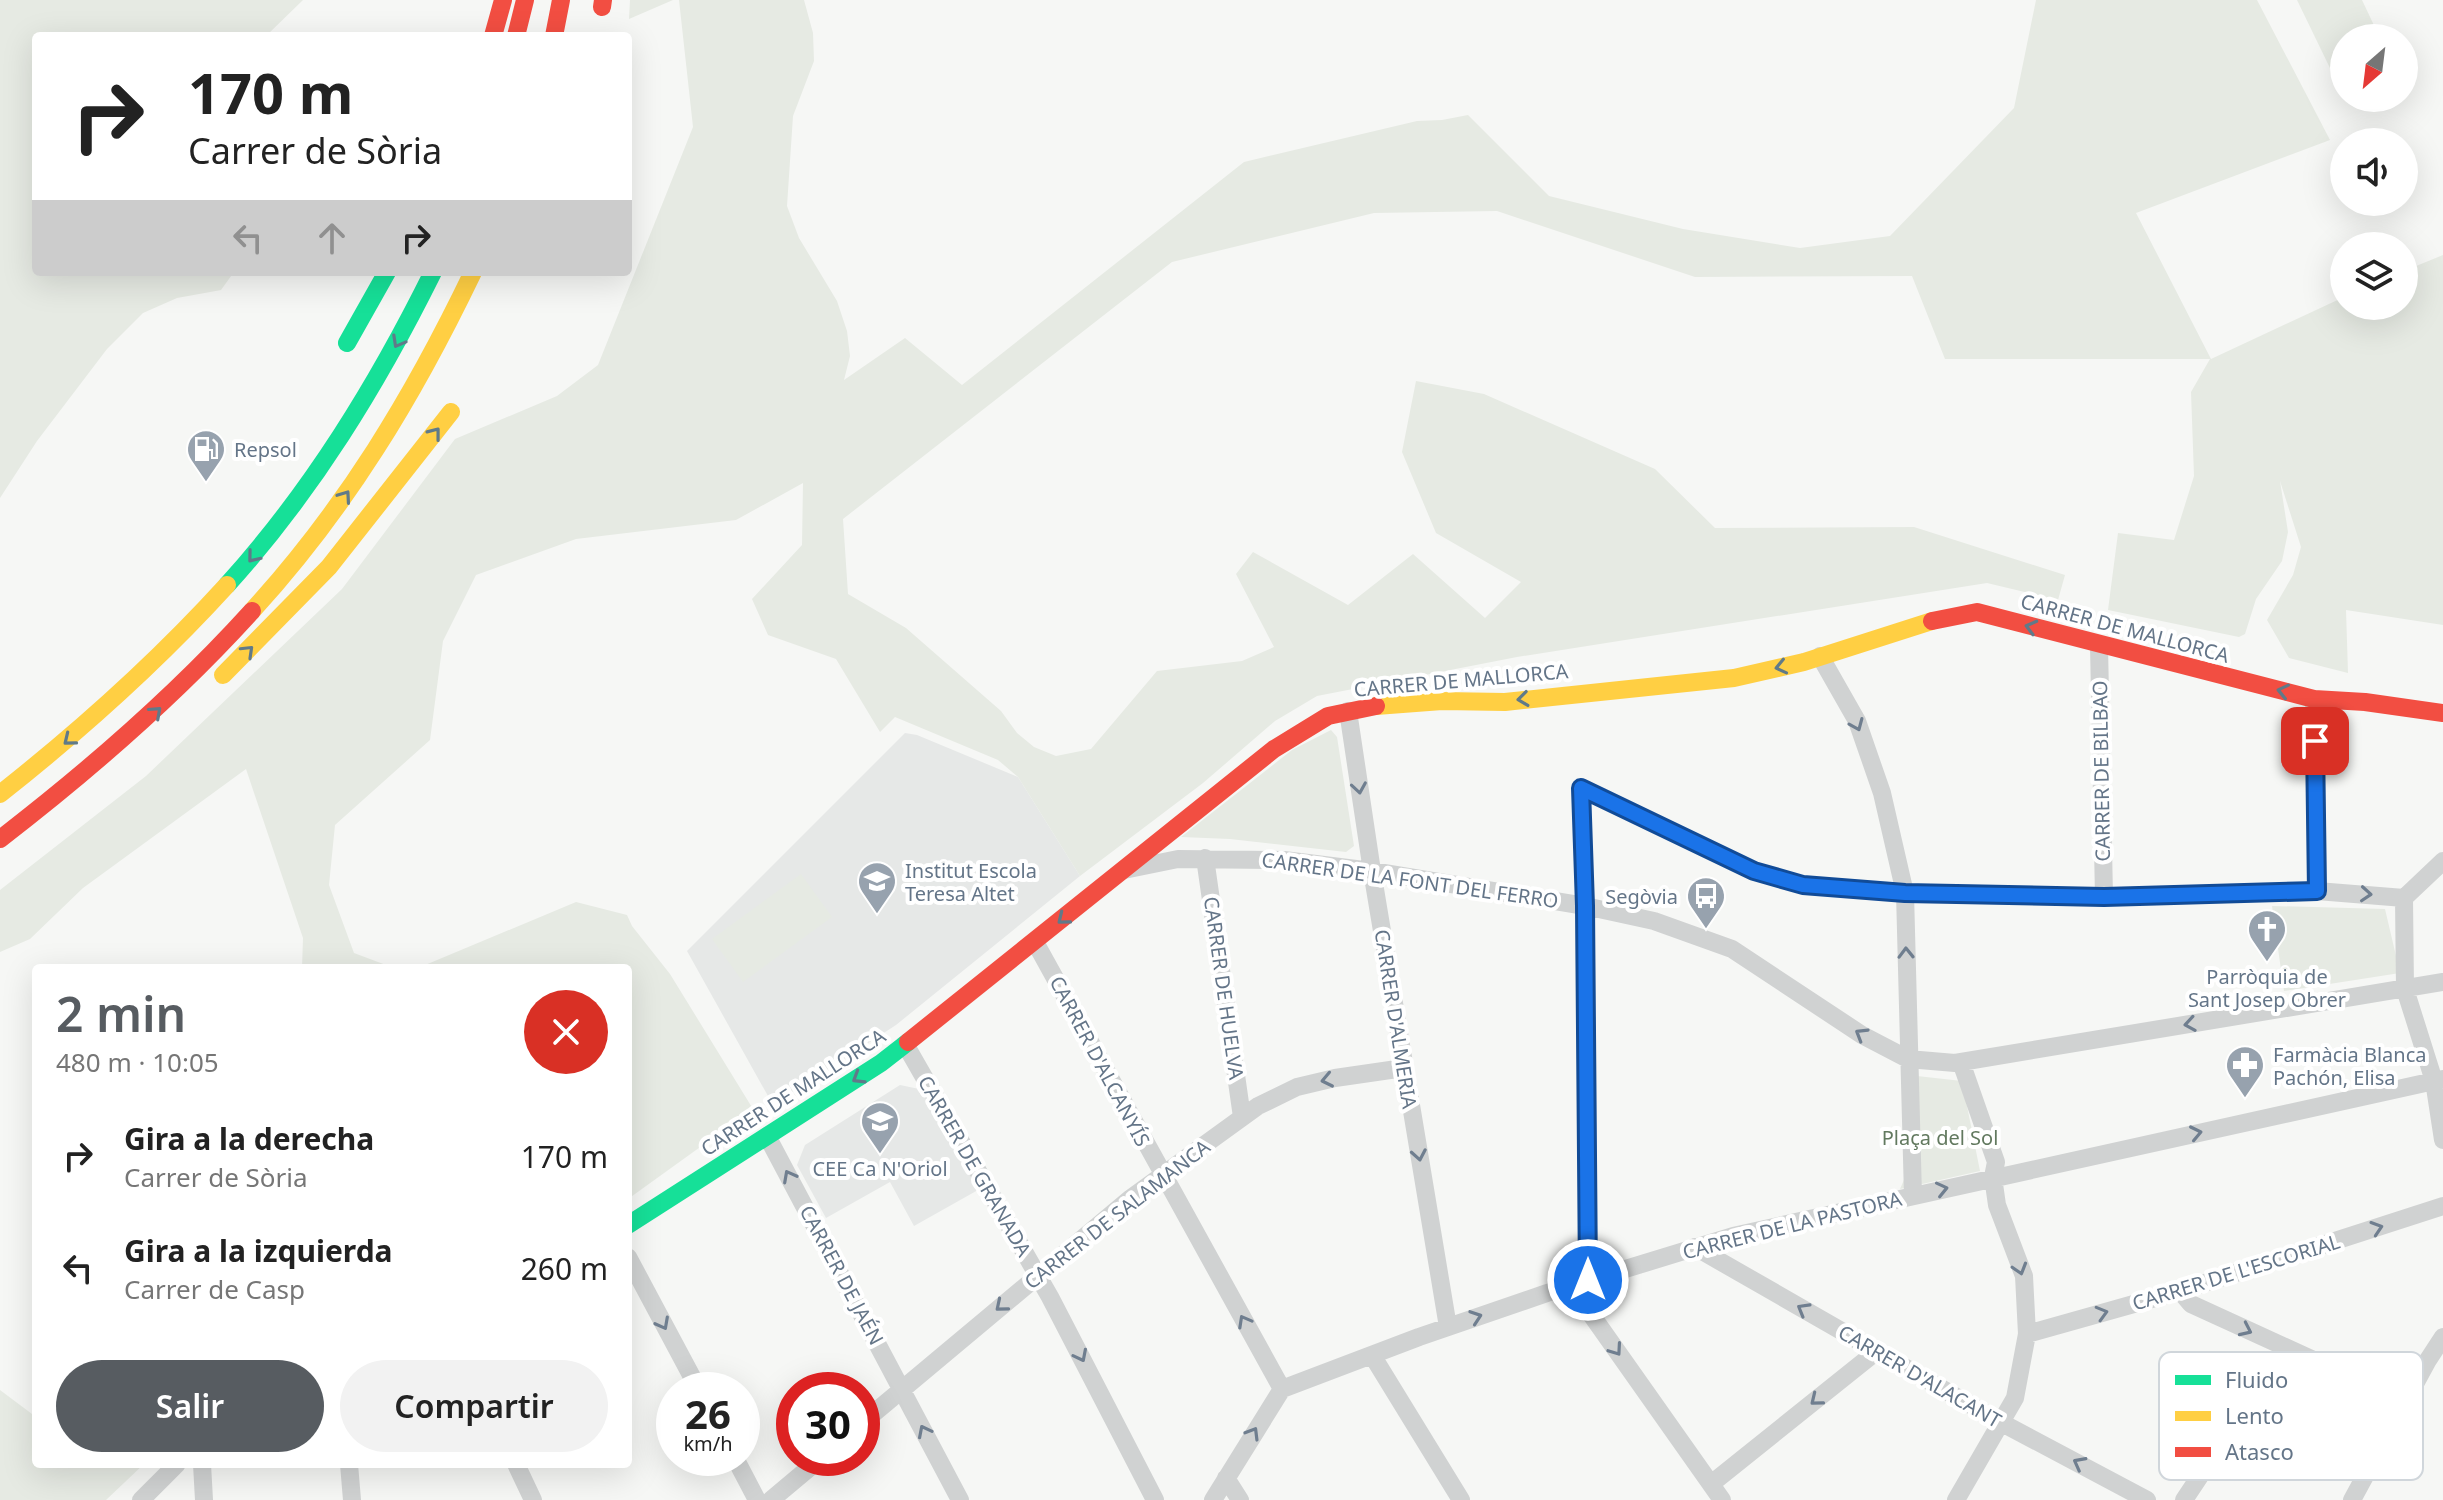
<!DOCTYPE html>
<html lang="es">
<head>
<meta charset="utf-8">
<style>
	:root { --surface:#fff; --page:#f2f2f2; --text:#222; --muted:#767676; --accent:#575c61 }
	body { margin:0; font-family:"Noto Sans",sans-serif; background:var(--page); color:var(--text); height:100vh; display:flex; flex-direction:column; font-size:30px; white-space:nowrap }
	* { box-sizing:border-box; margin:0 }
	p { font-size:26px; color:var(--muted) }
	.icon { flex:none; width:44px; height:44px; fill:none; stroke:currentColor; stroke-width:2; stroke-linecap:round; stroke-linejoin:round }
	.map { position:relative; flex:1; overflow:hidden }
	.sheet { position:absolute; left:32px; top:964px; width:600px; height:504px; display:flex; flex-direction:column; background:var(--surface); border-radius:8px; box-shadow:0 8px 32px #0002 }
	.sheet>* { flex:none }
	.banner { position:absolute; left:32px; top:32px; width:600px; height:244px; border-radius:8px; box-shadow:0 8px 32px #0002; background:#fff; color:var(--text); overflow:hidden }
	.needle { width:52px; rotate:208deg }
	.controls { position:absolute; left:2330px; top:24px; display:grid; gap:16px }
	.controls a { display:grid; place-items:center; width:88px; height:88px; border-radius:50%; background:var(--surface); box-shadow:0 8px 32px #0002; font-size:40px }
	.speed { position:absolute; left:656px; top:1372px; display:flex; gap:16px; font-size:40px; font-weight:700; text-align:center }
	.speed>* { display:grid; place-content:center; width:104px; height:104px; border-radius:50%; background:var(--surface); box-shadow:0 8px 32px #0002; line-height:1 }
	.speed small { font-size:20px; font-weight:400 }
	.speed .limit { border:12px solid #d22; background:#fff; color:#111 }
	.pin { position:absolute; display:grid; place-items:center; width:68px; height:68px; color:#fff; margin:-34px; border-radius:16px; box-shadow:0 4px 12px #0006 }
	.me { position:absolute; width:88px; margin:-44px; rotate:0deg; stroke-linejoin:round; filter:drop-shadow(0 0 6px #0008) }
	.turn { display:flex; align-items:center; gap:28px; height:168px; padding:0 24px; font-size:36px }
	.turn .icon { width:104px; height:104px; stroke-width:2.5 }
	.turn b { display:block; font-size:56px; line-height:68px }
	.lanes { display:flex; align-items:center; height:76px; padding:0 24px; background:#0003; justify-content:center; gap:40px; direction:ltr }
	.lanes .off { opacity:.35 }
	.round { display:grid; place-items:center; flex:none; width:84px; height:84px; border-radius:42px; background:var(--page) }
	.summary { display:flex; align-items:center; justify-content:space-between; height:136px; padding:0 24px }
	h1 { font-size:48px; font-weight:600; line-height:60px; color:var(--accent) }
	.action { display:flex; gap:16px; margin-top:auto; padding:16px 24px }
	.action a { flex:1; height:92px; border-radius:48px; background:var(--accent); color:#fff; font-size:32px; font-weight:600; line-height:92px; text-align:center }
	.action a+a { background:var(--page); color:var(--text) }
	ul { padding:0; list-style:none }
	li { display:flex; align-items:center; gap:24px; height:112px; padding:0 24px }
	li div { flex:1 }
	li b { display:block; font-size:30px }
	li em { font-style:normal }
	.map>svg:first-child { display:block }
</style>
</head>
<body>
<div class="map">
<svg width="2443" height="1500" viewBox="0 0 2443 1500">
	<rect width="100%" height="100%" fill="#f6f7f5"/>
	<!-- built -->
	<path fill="#e6e8e7" d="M905 733 917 735 1018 777 1080 876 896 1025 773 1105 687 951Z
		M900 1085 924 1090 978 1190 914 1226 890 1182 826 1218 797 1165 805 1145Z"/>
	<!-- green -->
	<path fill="#e6eae3" d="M0 0H303L266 36H36V272H234L221 290 177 298 143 313 107 349 37 441 0 498Z
		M630 0H673L629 19Z
		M679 0H804L813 33 814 61 793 116 787 206 799 238 837 301 847 331 850 356 844 380 905 338 962 385 1244 162 1417 121 1442 120 1468 115 1549 196 1683 229 1800 248 1890 236 2014 108 2036 0H2257L2330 140 2136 213 2211 359 2344 297V306H2404V271L2443 255V625L2346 610 2348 673 2289 658 2267 620 2293 575 2301 547 2280 481 2288 532 2282 561 2256 599 2245 634 2239 637 2108 610 2118 533 2174 540 2194 476 2191 392 2210 359H1945L1912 276 1695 277 1497 211 1374 213 1172 262 843 519 848 594 906 628 1001 711 1017 733 1034 747 1056 756 1091 749 1157 671 1242 661 1274 647 1236 574 1253 552 1348 605 1413 554 1485 618 1521 582 1436 533 1402 452 1416 381 1484 394 1655 469 1715 528 1914 527 2065 575 2058 600 1987 583 1517 657 1317 696 1275 721 1203 783 1080 876 1018 777 998 760 895 717 880 732 836 659 768 635 752 599 802 545 803 483 736 520 576 539 476 575 443 641 430 740 335 825 329 885 354 953 394 968H302L303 938 246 769 83 888 30 939 0 952V890L146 776 342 589 455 439 557 396 598 365 693 127Z
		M2297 0H2362L2380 38H2344V97Z
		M1331 730 1337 737 1354 846 1346 852 1230 839 1181 837 1292 750Z
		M801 874 832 917 743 982 712 939Z
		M576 902 627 915 632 926 670 974 753 1109 628 1199V968H418Z
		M2272 906 2385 909 2400 973 2284 991Z
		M1908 1075 1962 1081 1980 1171 1900 1189 1907 1173Z
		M0 1390 36 1417V1464H144L106 1500H0Z"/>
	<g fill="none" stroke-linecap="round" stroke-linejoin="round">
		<!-- street -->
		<path stroke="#d0d2d2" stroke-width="18" d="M2099 645 2104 897
			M1820 656 1857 721 1882 793 1905 893 1913 1196
			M2314 699 2317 891
			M1348 711 1372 871 1448 1327
			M1205 858 1242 1117
			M1124 870 1178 859 1284 860 1372 871 1585 906 1654 921 1732 949 1862 1035 1908 1059 1955 1063 2443 982
			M2404 898 2405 989 2434 1081 2443 1140
			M2404 898 2443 861
			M1035 942 1282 1389
			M905 1044 1050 1297 1155 1500
			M767 1136 960 1500
			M1695 1247 2002 1423 2147 1500
			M628 1257 699 1390
			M1588 1280 1585 906 1581 788 1754 871 1803 885 1905 893 2104 897 2317 891 2404 898
			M1571 1286 1722 1500
			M2180 1291 2191 1304 2405 1402
			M2027 1334 2180 1291 2443 1206
			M1372 1355 1461 1500
			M862 1423 1131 1198 1258 1106 1297 1087 1335 1078 1404 1068
			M735 1458 757 1500
			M202 1464 204 1500
			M349 1464 352 1500
			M516 1464 533 1500
			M1226 1478 1240 1500
			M1711 1484 1877 1351
			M141 1500 177 1464
			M771 1500 821 1458
			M1213 1500 1282 1389 1419 1337 1547 1293 1733 1236 2443 1079
			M1956 1500 2015 1398 2027 1334 2024 1276 1997 1205 1993 1177 1996 1162 1961 1062
			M2184 1500 2285 1348
			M2352 1500 2428 1360 2443 1337"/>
		<!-- fast -->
		<path stroke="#16e098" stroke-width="18" d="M347 343 387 272
			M227 585C312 491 377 385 433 272
			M628 1225 881 1063 908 1042"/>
		<!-- slow -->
		<path stroke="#ffcf43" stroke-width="18" d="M252 611C346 508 413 397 473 272
			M223 675 329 567 451 412
			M1376 706 1442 701 1505 702 1734 678 1804 662 1932 621
			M0 794C81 730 157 662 227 585"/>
		<!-- jam -->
		<path stroke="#f24e42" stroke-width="18" d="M602 7 603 0
			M493 36 503 0
			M516 36 525 0
			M554 36 561 0
			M1932 621 1977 612 2314 699 2365 702 2443 713
			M0 839C91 769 175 696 252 611
			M908 1042 1274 749 1328 716 1376 706"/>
	</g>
	<!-- one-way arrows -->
	<defs><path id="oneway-chevron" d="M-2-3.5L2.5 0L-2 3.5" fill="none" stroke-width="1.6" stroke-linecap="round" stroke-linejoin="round" transform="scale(2)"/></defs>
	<g stroke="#607a89">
		<use href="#oneway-chevron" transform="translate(398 342) rotate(119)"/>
		<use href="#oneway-chevron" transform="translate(435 433) rotate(-52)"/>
		<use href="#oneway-chevron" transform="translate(345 496) rotate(-55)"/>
		<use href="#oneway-chevron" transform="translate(253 557) rotate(129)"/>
		<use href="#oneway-chevron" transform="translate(2031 627) rotate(-165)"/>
		<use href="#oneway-chevron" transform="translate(248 651) rotate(-44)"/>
		<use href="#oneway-chevron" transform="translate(1781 667) rotate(167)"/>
		<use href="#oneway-chevron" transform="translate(2283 691) rotate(-167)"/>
		<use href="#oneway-chevron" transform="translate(1523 699) rotate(173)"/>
		<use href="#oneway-chevron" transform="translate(156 712) rotate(-42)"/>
		<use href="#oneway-chevron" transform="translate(69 740) rotate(141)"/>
		<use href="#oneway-chevron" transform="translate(1063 919) rotate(141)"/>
		<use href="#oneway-chevron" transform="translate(858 1078) rotate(148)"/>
	</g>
	<g stroke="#6f7e8f">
		<use href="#oneway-chevron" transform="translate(1857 725) rotate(67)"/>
		<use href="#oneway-chevron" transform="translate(1359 788) rotate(81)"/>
		<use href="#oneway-chevron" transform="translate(2366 894) rotate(4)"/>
		<use href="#oneway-chevron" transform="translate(1906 953) rotate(-91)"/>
		<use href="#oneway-chevron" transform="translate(2190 1024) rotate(171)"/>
		<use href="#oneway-chevron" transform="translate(1861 1034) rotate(-149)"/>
		<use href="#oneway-chevron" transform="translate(1327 1080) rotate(168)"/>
		<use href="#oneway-chevron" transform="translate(2196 1133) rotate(-12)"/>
		<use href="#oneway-chevron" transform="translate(1419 1155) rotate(80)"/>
		<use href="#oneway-chevron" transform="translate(789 1176) rotate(-118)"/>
		<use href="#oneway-chevron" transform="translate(1942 1189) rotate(-13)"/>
		<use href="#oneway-chevron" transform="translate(2377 1228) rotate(-18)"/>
		<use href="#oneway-chevron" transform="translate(2020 1269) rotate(73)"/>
		<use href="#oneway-chevron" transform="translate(1001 1306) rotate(140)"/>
		<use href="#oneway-chevron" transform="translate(1803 1309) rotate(-150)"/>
		<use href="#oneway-chevron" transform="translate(2102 1313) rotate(-16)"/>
		<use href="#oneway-chevron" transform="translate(1476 1317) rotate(-19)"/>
		<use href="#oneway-chevron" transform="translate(1244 1321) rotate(-119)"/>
		<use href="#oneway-chevron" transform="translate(663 1324) rotate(62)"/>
		<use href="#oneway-chevron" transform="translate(2246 1330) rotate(25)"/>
		<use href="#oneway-chevron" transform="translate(1616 1350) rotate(55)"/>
		<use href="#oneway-chevron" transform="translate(1081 1356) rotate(63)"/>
		<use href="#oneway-chevron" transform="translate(1816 1400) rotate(141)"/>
		<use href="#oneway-chevron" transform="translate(924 1431) rotate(-117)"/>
		<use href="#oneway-chevron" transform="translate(1253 1433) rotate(-59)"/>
		<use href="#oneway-chevron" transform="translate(2079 1463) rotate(-152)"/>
	</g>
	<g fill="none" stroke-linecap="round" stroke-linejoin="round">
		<!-- route casing -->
		<g stroke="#114b97" stroke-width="20">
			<path id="route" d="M1588 1280 1585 906 1581 788 1754 871 1803 885 1905 893 2104 897 2317 891 2315 741"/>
		</g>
		<!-- route -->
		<use href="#route" stroke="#1a73e8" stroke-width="14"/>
	</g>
	<!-- icons -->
	<defs>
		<g id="fuel-pin" transform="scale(2)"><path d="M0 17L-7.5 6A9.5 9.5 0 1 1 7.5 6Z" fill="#97a2ae" stroke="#fff"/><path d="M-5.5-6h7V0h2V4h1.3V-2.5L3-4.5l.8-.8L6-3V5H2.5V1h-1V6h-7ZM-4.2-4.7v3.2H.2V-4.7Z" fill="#fff"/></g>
		<g id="school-pin" transform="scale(2)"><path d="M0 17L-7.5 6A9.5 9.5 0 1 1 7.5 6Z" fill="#97a2ae" stroke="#fff"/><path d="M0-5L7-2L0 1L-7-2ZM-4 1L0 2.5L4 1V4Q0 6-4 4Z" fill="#fff"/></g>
		<g id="bus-pin" transform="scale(2)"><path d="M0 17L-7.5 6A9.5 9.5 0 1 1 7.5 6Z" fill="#97a2ae" stroke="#fff"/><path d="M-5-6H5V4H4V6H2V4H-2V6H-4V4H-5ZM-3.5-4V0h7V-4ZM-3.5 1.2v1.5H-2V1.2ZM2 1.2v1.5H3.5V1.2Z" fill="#fff"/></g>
		<g id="church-pin" transform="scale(2)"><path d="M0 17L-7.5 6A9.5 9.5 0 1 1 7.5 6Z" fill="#97a2ae" stroke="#fff"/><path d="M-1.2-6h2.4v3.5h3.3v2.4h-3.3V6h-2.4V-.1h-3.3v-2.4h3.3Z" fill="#fff"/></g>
		<g id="pharmacy-pin" transform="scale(2)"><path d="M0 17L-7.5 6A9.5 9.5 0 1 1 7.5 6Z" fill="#97a2ae" stroke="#fff"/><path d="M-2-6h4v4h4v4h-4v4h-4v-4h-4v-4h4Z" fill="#fff"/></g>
	</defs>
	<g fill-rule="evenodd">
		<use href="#fuel-pin" x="206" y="449"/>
		<use href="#school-pin" x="877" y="881"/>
		<use href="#bus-pin" x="1706" y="896"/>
		<use href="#church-pin" x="2267" y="929"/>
		<use href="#pharmacy-pin" x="2245" y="1065"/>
		<use href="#school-pin" x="880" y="1121"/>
	</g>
	<g text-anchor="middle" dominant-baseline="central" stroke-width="8" stroke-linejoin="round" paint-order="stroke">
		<!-- poi labels -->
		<g font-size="20" fill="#647588" stroke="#fff" text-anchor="start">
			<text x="234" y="449">Repsol</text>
			<text x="905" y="870">Institut Escola<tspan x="905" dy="23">Teresa Altet</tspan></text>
			<text x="1678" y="896" text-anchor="end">Segòvia</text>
			<text x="2267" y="976" text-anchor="middle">Parròquia de<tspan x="2267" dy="23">Sant Josep Obrer</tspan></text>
			<text x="2273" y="1054">Farmàcia Blanca<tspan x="2273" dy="23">Pachón, Elisa</tspan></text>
			<text x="880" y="1168" text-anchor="middle">CEE Ca N'Oriol</text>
		</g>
		<!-- street labels -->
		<g font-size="20" fill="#647588" stroke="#fff">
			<text transform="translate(2125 628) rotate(15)">CARRER DE MALLORCA</text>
			<text transform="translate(1461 680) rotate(-5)">CARRER DE MALLORCA</text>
			<text transform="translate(2101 771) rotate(-91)">CARRER DE BILBAO</text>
			<text transform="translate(1410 880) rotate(8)">CARRER DE LA FONT DEL FERRO</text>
			<text transform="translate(1224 988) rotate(82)">CARRER DE HUELVA</text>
			<text transform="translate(1396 1019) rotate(81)">CARRER D'ALMERIA</text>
			<text transform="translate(1100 1061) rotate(62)">CARRER D'ALCANYÍS</text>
			<text transform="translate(793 1092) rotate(-33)">CARRER DE MALLORCA</text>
			<text transform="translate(975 1166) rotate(60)">CARRER DE GRANADA</text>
			<text transform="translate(1117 1214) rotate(-38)">CARRER DE SALAMANCA</text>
			<text transform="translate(1792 1225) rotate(-14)">CARRER DE LA PASTORA</text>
			<text transform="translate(2236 1272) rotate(-17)">CARRER DE L'ESCORIAL</text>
			<text transform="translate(842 1275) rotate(62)">CARRER DE JAÉN</text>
			<text transform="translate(1920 1376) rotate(30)">CARRER D'ALACANT</text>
		</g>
		<!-- park labels -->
		<g font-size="20" fill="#62795f" stroke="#fff">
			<text x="1940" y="1137">Plaça del Sol</text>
		</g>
	</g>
	<!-- legend -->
	<rect x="2159" y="1352" width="264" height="128" rx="12" fill="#fff" stroke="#d0d6db" stroke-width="2"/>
	<rect x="2175" y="1375" width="36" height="10" fill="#16e098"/>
	<rect x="2175" y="1411" width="36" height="10" fill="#ffcf43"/>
	<rect x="2175" y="1447" width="36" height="10" fill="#f24e42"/>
	<g font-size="22" fill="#647588">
		<text x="2225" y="1388">Fluido</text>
		<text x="2225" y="1424">Lento</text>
		<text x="2225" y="1460">Atasco</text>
	</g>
</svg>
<div class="controls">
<a><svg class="needle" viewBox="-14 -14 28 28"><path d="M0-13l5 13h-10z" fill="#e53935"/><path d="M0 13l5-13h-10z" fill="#767676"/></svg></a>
<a><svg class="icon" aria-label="sound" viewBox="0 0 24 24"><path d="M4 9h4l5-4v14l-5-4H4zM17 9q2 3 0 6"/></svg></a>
<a><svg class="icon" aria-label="layers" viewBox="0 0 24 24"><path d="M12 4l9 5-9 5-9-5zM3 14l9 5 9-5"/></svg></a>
</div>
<div class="speed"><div>26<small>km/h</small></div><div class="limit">30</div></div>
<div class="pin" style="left:2315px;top:741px;background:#d93025"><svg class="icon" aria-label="arrive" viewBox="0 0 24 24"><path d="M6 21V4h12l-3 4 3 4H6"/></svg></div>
<svg class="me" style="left:1588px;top:1280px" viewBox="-20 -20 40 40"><circle r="17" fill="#1a73e8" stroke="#fff" stroke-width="3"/><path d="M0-11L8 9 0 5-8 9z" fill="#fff"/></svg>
<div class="banner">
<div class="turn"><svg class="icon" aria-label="right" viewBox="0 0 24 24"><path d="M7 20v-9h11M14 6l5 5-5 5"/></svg><div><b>170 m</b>Carrer de Sòria</div></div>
<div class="lanes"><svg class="icon off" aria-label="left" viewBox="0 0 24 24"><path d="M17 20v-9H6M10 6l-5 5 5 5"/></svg><svg class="icon off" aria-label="ahead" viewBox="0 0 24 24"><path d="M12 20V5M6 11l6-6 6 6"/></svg><svg class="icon" aria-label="right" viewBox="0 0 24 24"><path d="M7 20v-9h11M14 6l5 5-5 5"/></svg></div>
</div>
<section class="sheet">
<div class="summary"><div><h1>2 min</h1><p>480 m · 10:05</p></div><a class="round" style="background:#d93025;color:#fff"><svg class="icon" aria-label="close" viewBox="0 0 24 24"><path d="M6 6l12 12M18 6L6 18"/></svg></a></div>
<ul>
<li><svg class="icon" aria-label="right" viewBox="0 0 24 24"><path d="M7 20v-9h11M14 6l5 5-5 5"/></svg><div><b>Gira a la derecha</b><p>Carrer de Sòria</p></div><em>170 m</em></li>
<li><svg class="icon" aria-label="left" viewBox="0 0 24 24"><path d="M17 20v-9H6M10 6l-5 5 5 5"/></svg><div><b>Gira a la izquierda</b><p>Carrer de Casp</p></div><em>260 m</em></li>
</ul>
<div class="action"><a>Salir</a><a>Compartir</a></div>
</section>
</div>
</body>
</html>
